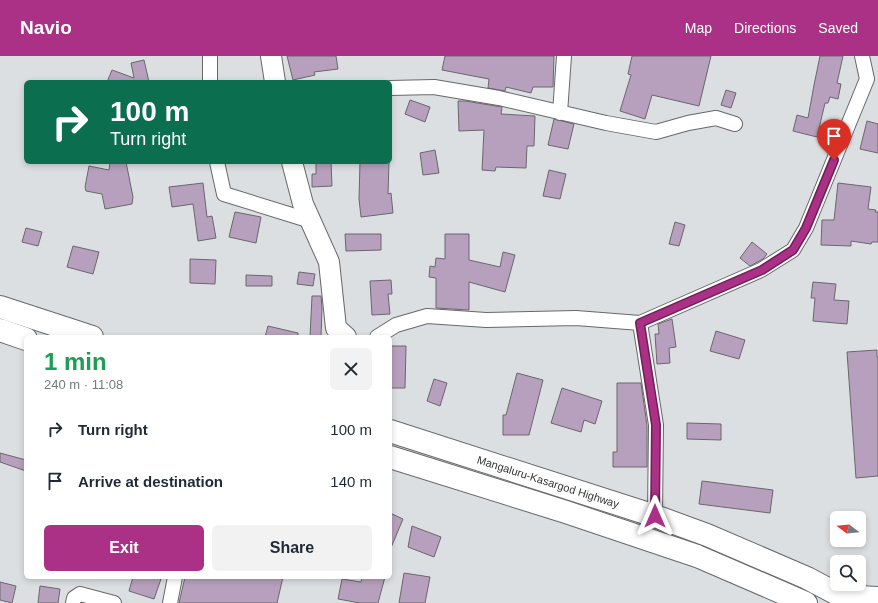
<!DOCTYPE html>
<html lang="en">
<head>
<meta charset="utf-8">
<style>
	:root { --surface:#fff; --page:#f2f2f3; --text:#1f2937; --muted:#747a83; --accent:#aa3186 }
	body { margin:0; font-family:Arial,sans-serif; background:var(--page); color:var(--text); height:100vh; display:flex; flex-direction:column; font-size:15px; white-space:nowrap }
	* { box-sizing:border-box; margin:0 }
	p { font-size:13px; color:var(--muted) }
	.icon { flex:none; width:22px; height:22px; fill:none; stroke:currentColor; stroke-width:2; stroke-linecap:round; stroke-linejoin:round }
	.map { position:relative; flex:1; overflow:hidden }
	.drawer { position:absolute; left:24px; top:279px; width:368px; height:244px; display:flex; flex-direction:column; background:var(--surface); border-radius:6px; box-shadow:0 2px 6px #0003 }
	.drawer>* { flex:none }
	.top-card { position:absolute; left:24px; top:24px; width:368px; height:84px; border-radius:6px; box-shadow:0 2px 6px #0003; background:#0b6e4f; color:#fff; overflow:hidden }
	.needle { width:26px; rotate:286deg }
	.controls { position:absolute; left:830px; top:455px; display:grid; gap:8px }
	.controls a { display:grid; place-items:center; width:36px; height:36px; border-radius:6px; background:var(--surface); box-shadow:0 2px 6px #0003; font-size:20px }
	.pin { position:absolute; display:grid; place-items:center; width:34px; height:34px; color:#fff; margin:-41px -17px; border-radius:50% 50% 50% 0; rotate:-45deg; box-shadow:0 0 4px #0007 }
	.pin .icon { rotate:45deg }
	.me { position:absolute; width:44px; margin:-22px; rotate:0deg; stroke-linejoin:round; filter:drop-shadow(0 0 3px #0008) }
	.turn { display:flex; align-items:center; gap:14px; height:84px; padding:0 20px; font-size:18px }
	.turn .icon { width:52px; height:52px; stroke-width:2.5 }
	.turn b { display:block; font-size:28px; line-height:34px }
	.round { display:grid; place-items:center; flex:none; width:42px; height:42px; border-radius:6px; background:var(--page) }
	.summary { display:flex; align-items:center; justify-content:space-between; height:68px; padding:0 20px }
	h1 { font-size:24px; font-weight:700; line-height:30px; color:#1e9e55 }
	.primary-button { display:flex; gap:8px; margin-top:auto; padding:8px 20px }
	.primary-button a { flex:1; height:46px; border-radius:6px; background:var(--accent); color:#fff; font-size:16px; font-weight:700; line-height:46px; text-align:center }
	.primary-button a+a { background:var(--page); color:var(--text) }
	ul { padding:0; list-style:none }
	li { display:flex; align-items:center; gap:12px; height:52px; padding:0 20px }
	li div { flex:1 }
	li b { display:block; font-size:15px }
	li em { font-style:normal }
	header { display:flex; align-items:center; gap:24px; box-sizing:border-box; height:56px; padding:0 20px; background:var(--accent); color:#fff }
	header strong { font-size:19px }
	nav { display:flex; gap:22px; margin-inline-start:auto; font-size:14px }
	.map>svg:first-child { display:block }
</style>
</head>
<body>
<header>
<strong>Navio</strong>
<nav><a>Map</a><a>Directions</a><a>Saved</a></nav>
</header>
<div class="map">
<svg width="878" height="547" viewBox="0 0 878 547">
	<rect width="100%" height="100%" fill="#dcdfe2"/>
	<!-- building -->
	<path fill="#b6a0bd" stroke="#6a676a" d="M287 0H336L338 13 314 16 315 19 293 24Z
		M445 0H554L553 31H533L531 37 506 31 505 35 488 32 489 23 442 14Z
		M632 0H711L699 50 652 39 645 63 620 55 631 19 628 18Z
		M820 0H843L837 27 841 28 838 43 830 41 828 47H825L817 81 793 75 797 59 808 62 814 29Z
		M144 4 149 26H107L112 14 134 22 131 7Z
		M726 34 736 37 731 52 721 49Z
		M410 44 430 51 425 66 405 58Z
		M458 45H465L502 51 501 58 535 60 534 90H527L526 112 496 111 495 115 482 114 484 74 459 75Z
		M554 63 574 68 568 93 548 89Z
		M867 65 878 68V97L860 93Z
		M435 94 439 117 423 119 420 97Z
		M110 106H126L133 141 132 148 105 153 102 138 86 135 85 131 89 110 109 114Z
		M316 106H331L332 130 312 131V118H316Z
		M360 106H389L388 138 391 137 393 157 361 161 359 143Z
		M549 114 566 118 560 143 543 140Z
		M203 127 207 161 212 160 216 182 198 185 193 148 172 151 169 131Z
		M838 127 871 131 868 153 876 154 875 156H878V186H872L871 188 851 185V190L821 189 822 164H834Z
		M235 156 261 161 256 187 229 181Z
		M675 166 685 169 679 190 669 188Z
		M26 172 42 176 38 190 22 186Z
		M345 178H381V194L346 195Z
		M445 178H469V204L500 211 503 196 515 199 505 236 469 226V254L436 252V222L429 221 430 210 435 211 436 202 445 203Z
		M752 186 767 198 763 203 750 210 740 202Z
		M73 190 99 196 93 218 67 211Z
		M190 203 216 204 215 228 190 227Z
		M299 216 315 218 313 230 297 228Z
		M246 219 272 220V230H246Z
		M391 224 392 238H388L390 258 372 259 370 225Z
		M813 226 836 228 834 244 849 245 847 268 813 265 815 242H811Z
		M312 240H321L322 252 321 281H310Z
		M672 263 676 291 669 292 670 307 657 308 655 278H659L658 268Z
		M268 270 298 277V281H265Z
		M716 275 745 284 739 303 710 295Z
		M390 290H406L405 332H390Z
		M877 294V301H878V420L856 422 847 296Z
		M517 317 543 324 529 379H503V359H506Z
		M434 323 447 327 440 350 427 345Z
		M617 327H641L647 370V411H613V396H617Z
		M562 332 602 345 595 368 584 364 581 376 551 367Z
		M687 367 721 368V384L687 383Z
		M0 397 26 404V415L0 406Z
		M702 425 773 434 770 457 699 448Z
		M390 457 403 463 390 494Z
		M412 470 441 481 434 501 408 491Z
		M404 517 430 521 425 547H399Z
		M133 521H154L161 523 154 543 129 535Z
		M185 521H283L277 547H179Z
		M362 521H385L378 547H360L338 543 342 523 361 526Z
		M0 526 16 530 12 547 0 544Z
		M40 530 60 533 58 547H38Z"/>
	<g fill="none" stroke-linecap="round" stroke-linejoin="round">
		<!-- street casing -->
		<g stroke="#66686b" stroke-width="16">
			<path id="street" d="M210 26V0
				M390 32 434 31 499 42 606 67 656 76 688 67 716 62 735 68
				M560 57 564 0
				M217 106 224 138 311 165
				M640 267 656 369 655 460
				M377 281 396 269 427 260 486 264 576 262 640 267 761 214 793 194 806 172 867 23 862 0
				M73 547 74 542 80 538 114 547
				M170 547 175 521"/>
		</g>
		<!-- secondary casing -->
		<g stroke="#66686b" stroke-width="22">
			<path id="secondary" d="M271 0 275 26
				M292 106 303 148 329 206 336 272 346 281
				M841 539 878 541"/>
		</g>
		<!-- highway casing -->
		<g stroke="#66686b" stroke-width="24">
			<g id="highway">
				<path d="M0 251 92 281"/>
				<path d="M0 274 26 283"/>
				<path id="s1" d="M390 375 655 460 707 479 807 522 839 539 859 547"/>
				<path d="M390 401 566 456 697 500 806 547"/>
			</g>
		</g>
		<!-- street -->
		<use href="#street" stroke="#fff" stroke-width="14"/>
		<!-- secondary -->
		<use href="#secondary" stroke="#fff" stroke-width="20"/>
		<!-- highway -->
		<use href="#highway" stroke="#fff" stroke-width="22"/>
	</g>
	<g fill="none" stroke-linecap="round" stroke-linejoin="round">
		<!-- route casing -->
		<g stroke="#6e2057" stroke-width="10">
			<path id="route" d="M655 460 656 369 640 267 762 214 793 194 806 172 834 104"/>
		</g>
		<!-- route -->
		<use href="#route" stroke="#aa3186" stroke-width="7"/>
	</g>
	<g text-anchor="middle" dominant-baseline="central" stroke-width="3.5" stroke-linejoin="round" paint-order="stroke">
		<!-- street labels -->
		<g font-size="11" fill="#333435" stroke="#e9ecef">
			<text stroke="none"><textPath href="#s1" startOffset="166">Mangaluru-Kasargod Highway</textPath></text>
		</g>
	</g>
</svg>
<div class="controls">
<a><svg class="needle" viewBox="-14 -14 28 28"><path d="M0-13l5 13h-10z" fill="#e53935"/><path d="M0 13l5-13h-10z" fill="#747a83"/></svg></a>
<a><svg class="icon" aria-label="search" viewBox="0 0 24 24"><circle cx="10" cy="10" r="6"/><path d="M15 15l6 6"/></svg></a>
</div>
<div class="pin" style="left:834px;top:104px;background:#d93025"><svg class="icon" aria-label="arrive" viewBox="0 0 24 24"><path d="M6 21V4h12l-3 4 3 4H6"/></svg></div>
<svg class="me" style="left:655px;top:460px" viewBox="-20 -20 40 40"><path d="M0-17L14 15 0 8-14 15z" fill="#aa3186" stroke="#fff" stroke-width="4"/></svg>
<div class="top-card">
<div class="turn"><svg class="icon" aria-label="right" viewBox="0 0 24 24"><path d="M7 20v-9h11M14 6l5 5-5 5"/></svg><div><b>100 m</b>Turn right</div></div>
</div>
<section class="drawer">
<div class="summary"><div><h1>1 min</h1><p>240 m · 11:08</p></div><a class="round"><svg class="icon" aria-label="close" viewBox="0 0 24 24"><path d="M6 6l12 12M18 6L6 18"/></svg></a></div>
<ul>
<li><svg class="icon" aria-label="right" viewBox="0 0 24 24"><path d="M7 20v-9h11M14 6l5 5-5 5"/></svg><div><b>Turn right</b></div><em>100 m</em></li>
<li><svg class="icon" aria-label="arrive" viewBox="0 0 24 24"><path d="M6 21V4h12l-3 4 3 4H6"/></svg><div><b>Arrive at destination</b></div><em>140 m</em></li>
</ul>
<div class="primary-button"><a>Exit</a><a>Share</a></div>
</section>
</div>
</body>
</html>
